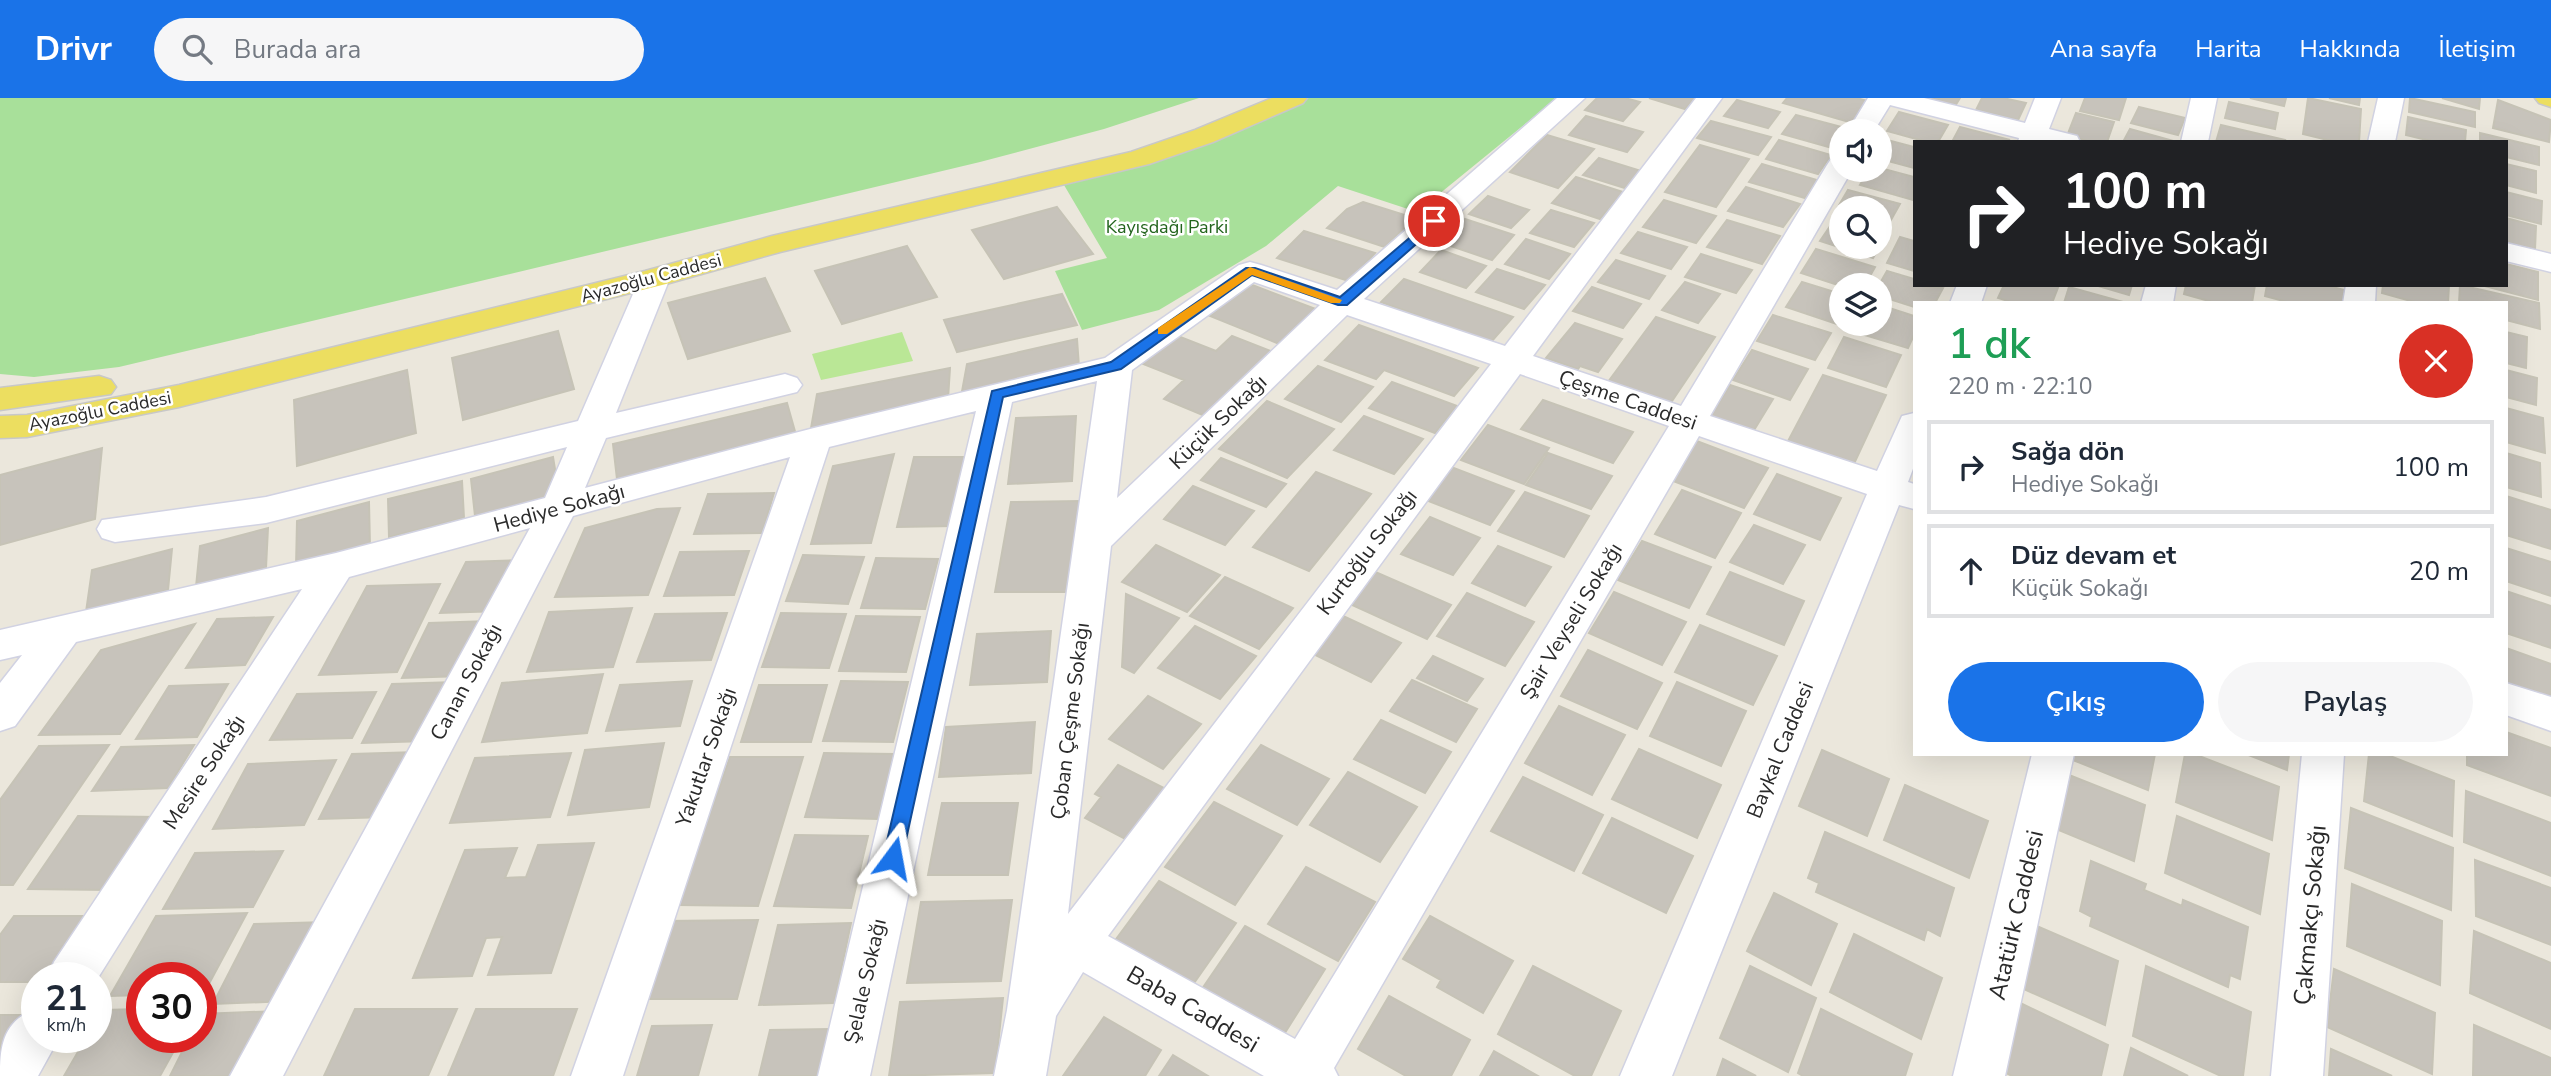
<!DOCTYPE html>
<html lang="tr">
<head>
<meta charset="utf-8">
<style>
	:root { --surface:#fff; --page:#f6f6f7; --text:#1f2937; --muted:#747a83; --line:#e0e1e3; --accent:#1a73e8 }
	body { margin:0; font-family:"Nunito Sans",sans-serif; background:var(--page); color:var(--text); height:100vh; display:flex; flex-direction:column; font-size:26px; white-space:nowrap }
	* { box-sizing:border-box; margin:0 }
	p { font-size:23px; color:var(--muted) }
	.icon { flex:none; width:38px; height:38px; fill:none; stroke:currentColor; stroke-width:2; stroke-linecap:round; stroke-linejoin:round }
	.map { position:relative; flex:1; overflow:hidden }
	.details { position:absolute; left:1913px; top:203px; width:595px; height:455px; display:flex; flex-direction:column; background:var(--surface); border-radius:0px; box-shadow:0 7px 28px #0002 }
	.details>* { flex:none }
	.top-card { position:absolute; left:1913px; top:42px; width:595px; height:147px; border-radius:0px; box-shadow:0 7px 28px #0002; background:#202124; color:#fff; overflow:hidden }
	.buttons { position:absolute; left:1829px; top:21px; display:grid; gap:14px }
	.buttons a { display:grid; place-items:center; width:63px; height:63px; border-radius:50%; background:var(--surface); box-shadow:0 7px 28px #0002; font-size:35px }
	.speed { position:absolute; left:21px; top:864px; display:flex; gap:14px; font-size:35px; font-weight:700; text-align:center }
	.speed>* { display:grid; place-content:center; width:91px; height:91px; border-radius:50%; background:var(--surface); box-shadow:0 7px 28px #0002; line-height:1 }
	.speed small { font-size:18px; font-weight:400 }
	.speed .limit { border:10px solid #d22; background:#fff; color:#111 }
	.pin { position:absolute; display:grid; place-items:center; width:60px; height:60px; color:#fff; margin:-30px; border:4px solid #fff; border-radius:50%; box-shadow:0 2px 7px #0007 }
	.me { position:absolute; width:77px; margin:-38px; rotate:13deg; stroke-linejoin:round; filter:drop-shadow(0 0 5px #0008) }
	.turn { display:flex; align-items:center; gap:24px; height:147px; padding:0 35px; font-size:32px }
	.turn .icon { width:91px; height:91px; stroke-width:2.5 }
	.turn b { display:block; font-size:49px; line-height:60px }
	.round { display:grid; place-items:center; flex:none; width:74px; height:74px; border-radius:37px; background:var(--page) }
	.headline { display:flex; align-items:center; justify-content:space-between; height:119px; padding:0 35px }
	h1 { font-size:42px; font-weight:600; line-height:52px; color:#1e9e55 }
	.action { display:flex; gap:14px; margin-top:auto; padding:14px 35px }
	.action a { flex:1; height:80px; border-radius:42px; background:var(--accent); color:#fff; font-size:28px; font-weight:600; line-height:80px; text-align:center }
	.action a+a { background:var(--page); color:var(--text) }
	ul { padding:0; list-style:none }
	li { display:flex; align-items:center; gap:21px; height:94px; margin:0 14px 10px; padding:0 21px; border:4px solid var(--line); border-radius:0px }
	li div { flex:1 }
	li b { display:block; font-size:26px }
	li em { font-style:normal }
	header { display:flex; align-items:center; gap:42px; box-sizing:border-box; height:98px; padding:0 35px; background:var(--accent); color:#fff }
	header strong { font-size:33px }
	nav { display:flex; gap:38px; margin-inline-start:auto; font-size:24px }
	.search { width:490px; height:63px; background:var(--page); display:flex; align-items:center; gap:18px; box-sizing:border-box; padding:0 24px; border-radius:38px; color:var(--muted); font-size:26px }
	.map>svg:first-child { display:block }
</style>
</head>
<body>
<header>
<strong>Drivr</strong>
<div class="search"><svg class="icon" aria-label="search" viewBox="0 0 24 24"><circle cx="10" cy="10" r="6"/><path d="M15 15l6 6"/></svg>Burada ara</div>
<nav><a>Ana sayfa</a><a>Harita</a><a>Hakkında</a><a>İletişim</a></nav>
</header>
<div class="map">
<svg width="2551" height="978" viewBox="0 0 2551 978">
	<rect width="100%" height="100%" fill="#ebe7dc"/>
	<!-- green -->
	<path fill="#a8e09a" d="M0 0H1199L1104 31 980 64 119 269 34 279 0 276Z
		M1306 0H1557L1417 114 1338 88 1266 148 1159 212 1082 232 1055 173 1107 160 1064 87 1146 65Z"/>
	<!-- pitch -->
	<path fill="#bae796" d="M902 234 913 263 821 282 812 256Z"/>
	<!-- building -->
	<path fill="#c7c3bb" stroke="#c6c3b6" stroke-width="2" d="M1597 0H1625L1640 4 1623 23 1585 12Z
		M1649 0H1695L1685 11Z
		M1787 0H1856L1868 3 1853 25 1783 5Z
		M1924 0H1960L1955 8Z
		M1982 0H2003L2026 5 2018 22 1976 12Z
		M2085 0H2126L2119 22 2080 13Z
		M2250 0H2286L2284 8Z
		M2308 0 2361 11 2359 44H2336L2303 36Z
		M2329 0H2360L2359 7Z
		M2410 0 2475 14V29L2409 14Z
		M2442 0H2480L2479 11Z
		M1737 2 1780 14 1768 30 1724 18Z
		M2498 2 2551 22 2549 44 2493 30Z
		M2229 4 2278 15 2275 31 2225 20Z
		M2139 9 2185 20 2178 37 2131 25Z
		M1899 14 1948 27 1938 44H1927L1887 33Z
		M2076 15 2114 24 2107 44H2092L2067 38Z
		M1796 17 1849 31 1841 33V44L1836 51 1782 36Z
		M1586 18 1643 34 1627 54 1569 37Z
		M2408 19 2466 32 2465 44H2435L2406 37Z
		M1711 23 1771 39 1758 57 1697 40Z
		M2221 27 2285 42 2284 44H2216Z
		M1960 29 2010 42 1952 44Z
		M2130 31 2177 44H2123Z
		M2480 35 2539 49V67L2506 59V44H2480Z
		M1547 37 1594 51 1558 90 1510 74Z
		M1779 42 1831 57 1818 76 1766 61Z
		M1891 43 1914 49V70L1881 61Z
		M1700 47 1749 61 1716 109 1665 94Z
		M1599 60 1641 73 1625 90 1583 77Z
		M1762 66 1817 82 1805 100 1749 84Z
		M2506 66 2536 73V95L2506 87Z
		M1880 70 1914 79 1913 102 1860 87 1869 72H1880Z
		M1576 79 1623 94 1600 121 1552 105Z
		M1746 89 1800 106 1783 129 1728 113Z
		M1848 92 1900 106 1887 129 1880 127V110H1841V116L1835 114Z
		M2506 94 2542 103 2541 126 2506 117Z
		M1488 98 1529 112 1511 130 1469 116Z
		M1664 102 1716 118 1696 145 1643 129Z
		M1363 104 1414 120 1385 149 1327 130 1347 111Z
		M1057 109 1093 156 1004 181 972 132Z
		M1551 112 1594 125 1574 149 1530 135Z
		M2506 120 2536 128 2535 152 2506 144Z
		M1465 121 1514 137 1492 162 1442 145Z
		M1835 121 1841 123V149H1880V135L1887 137 1873 160 1820 143Z
		M1727 122 1780 138 1762 166 1707 149Z
		M1304 133 1375 155 1349 183 1277 160Z
		M1638 134 1687 149 1671 171 1621 155Z
		M1900 139 1914 143V173L1887 165Z
		M1526 141 1570 156 1549 181 1505 166Z
		M907 148 937 199 842 226 815 173Z
		M1816 151 1875 169 1865 187 1841 188 1801 175Z
		M1441 152 1486 168 1466 190 1420 174Z
		M1701 156 1752 172 1736 195 1685 179Z
		M1616 162 1665 178 1649 201 1598 184Z
		M2506 166 2538 174V202L2481 187H2506Z
		M1497 171 1545 187 1524 211 1476 194Z
		M1887 173 1914 181V187L1943 190 1935 205H1914V209L1880 198 1879 187Z
		M765 180 790 233 688 261 668 205Z
		M1404 181 1513 219 1491 244 1381 204Z
		M1685 184 1720 196 1698 225 1662 212Z
		M1802 184 1841 196V220L1837 226 1786 209Z
		M1247 185 1318 212 1282 247 1210 218Z
		M2004 187H2059L2052 205H2014L1998 200Z
		M2095 187H2132L2129 197Z
		M2186 187H2255L2252 205H2216L2184 196Z
		M2267 187H2325L2344 192 2342 205H2291L2265 198Z
		M2383 187H2449L2448 205H2418L2382 195Z
		M2460 187 2539 205 2540 231 2506 222V205H2459Z
		M1592 189 1641 206 1623 230 1573 213Z
		M2069 189 2123 204 2064 205Z
		M1062 196 1077 227 957 254 944 222Z
		M1880 207 1914 218V237L1908 250 1851 233 1855 226H1880Z
		M1773 217 1831 235 1815 262 1757 243Z
		M1656 219 1715 239 1670 306 1608 284Z
		M1575 225 1622 241 1598 274 1580 268 1578 271 1546 260Z
		M1359 227 1478 270 1454 298 1384 272 1376 281 1325 262Z
		M558 233 574 291 463 322 452 260Z
		M2506 234 2527 239 2526 270 2506 265Z
		M1170 235 1216 253 1232 238 1276 255 1210 320 1164 301 1184 282 1138 264Z
		M1844 239 1901 257 1886 289 1828 270Z
		M1077 241 1079 269 961 299 967 266Z
		M1752 252 1808 271 1790 302 1733 282Z
		M1318 268 1373 289 1341 324 1285 301Z
		M950 270 948 301 810 336 817 296Z
		M407 272 416 335 297 368 294 302Z
		M2506 272 2537 280 2536 307 2506 299Z
		M1823 277 1886 297 1852 370 1786 347Z
		M1392 284 1457 308 1435 335 1369 310Z
		M1730 287 1773 301 1751 337 1708 322Z
		M1543 302 1633 334 1613 365 1521 331Z
		M1267 303 1334 331 1287 380 1219 351Z
		M787 305 796 337 617 381 613 346Z
		M2506 310 2543 320 2545 355 2506 344Z
		M1076 318 1072 383 1008 386 1016 320Z
		M1364 318 1423 341 1394 376 1334 352Z
		M1488 327 1549 350 1524 386 1461 362Z
		M1694 342 1768 370 1744 410 1668 381Z
		M102 350 95 421 0 447V377Z
		M1548 355 1612 378 1591 411 1526 387Z
		M2506 355 2540 365 2541 399 2506 389Z
		M894 356 871 445 811 446 833 368Z
		M553 359 559 396 475 418 471 381Z
		M914 359H968L954 428 897 429Z
		M1221 360 1286 386 1266 409 1201 382Z
		M1451 369 1514 393 1490 427 1426 402Z
		M1316 374 1371 396 1309 473 1253 449Z
		M1777 376 1841 400 1820 442 1754 416Z
		M462 383 464 420 389 439 388 401Z
		M1193 388 1254 413 1225 447 1164 421Z
		M1682 392 1741 415 1715 460 1655 436Z
		M1525 394 1589 418 1564 459 1498 433Z
		M774 395 762 435 694 436 708 396Z
		M2506 398 2551 412V451L2506 437Z
		M1081 403 1069 494H995L1011 404Z
		M369 404 370 449 296 469 297 423Z
		M680 410 648 497 555 499 585 430 657 411Z
		M1430 419 1480 440 1453 477 1401 456Z
		M1754 427 1805 447 1783 486 1730 464Z
		M268 430 266 470 196 489 200 448Z
		M1642 443 1711 469 1689 510 1618 482Z
		M1156 447 1220 477 1187 514 1122 484Z
		M1498 448 1551 469 1525 508 1472 485Z
		M2506 450 2551 464V498L2506 483Z
		M172 451 168 492 86 514 92 472Z
		M749 453 734 497 664 498 680 454Z
		M803 457 864 459 848 506 786 503Z
		M876 460 938 461 925 511 861 510Z
		M524 462 501 513 440 515 466 464Z
		M1373 473 1451 507 1427 541 1348 505Z
		M1730 474 1804 503 1784 547 1707 516Z
		M1225 479 1293 510 1259 551 1190 518Z
		M440 486 397 574 319 577 367 488Z
		M2506 493 2551 508V550L2506 535Z
		M1614 494 1686 524 1662 567 1589 535Z
		M1467 495 1534 524 1505 568 1437 538Z
		M1126 496 1179 520 1134 575 1122 569Z
		M632 510 613 569 527 574 549 514Z
		M727 515 711 562 637 564 655 516Z
		M781 515 846 516 829 570 762 569Z
		M856 518 920 519 906 574 839 573Z
		M1343 518 1401 545 1371 584 1313 556Z
		M273 519 245 567 186 570 217 521Z
		M490 523 464 578 402 580 429 525Z
		M195 526 120 636 39 637 101 552Z
		M1700 527 1777 558 1753 607 1675 574Z
		M1195 528 1256 558 1220 601 1158 570Z
		M1051 533 1047 584 970 587 977 536Z
		M2506 550 2551 566V605L2506 590Z
		M1588 552 1662 585 1637 631 1561 598Z
		M1433 558 1483 581 1467 603 1417 580Z
		M603 576 587 635 482 644 502 585Z
		M1412 582 1477 611 1456 644 1390 613Z
		M692 583 680 628 606 633 620 587Z
		M841 583 908 584 893 644 823 643Z
		M455 584 427 643 362 645 392 586Z
		M1677 584 1746 613 1721 668 1650 638Z
		M228 586 197 639 136 641 169 588Z
		M759 587H827L811 644H741Z
		M376 594 352 640 270 642 297 596Z
		M1148 598 1201 626 1163 671 1109 641Z
		M1559 608 1625 637 1592 697 1525 665Z
		M1381 622 1451 654 1425 695 1354 661Z
		M1035 624 1031 675 939 679 946 629Z
		M2506 634 2551 650V698L2467 667V656H2506Z
		M664 645 649 709 568 717 585 652Z
		M109 647 13 787H0V702L39 648Z
		M194 647 168 690 92 693 121 649Z
		M1261 647 1329 681 1297 727 1227 691Z
		M1639 651 1721 687 1697 740 1612 701Z
		M1822 652 1889 681 1867 738 1799 708Z
		M417 654 387 719 319 721 352 656Z
		M571 655 550 719 450 725 475 660Z
		M824 655 894 656 878 721 805 719Z
		M2074 656H2155L2148 692 2073 662Z
		M2185 656H2194L2279 689 2272 742 2176 704Z
		M2246 656H2289L2287 672Z
		M2369 656H2385L2454 683 2452 738 2364 703Z
		M730 659H803L758 808 678 807Z
		M336 662 304 727 213 731 248 666Z
		M1118 667 1174 695 1135 746 1085 720 1101 699 1095 696Z
		M1348 674 1417 709 1380 764 1310 727Z
		M2069 677 2145 707 2134 763 2056 731Z
		M1523 679 1603 717 1574 773 1491 733Z
		M1905 687 1988 723 1969 780 1884 742Z
		M2466 693 2551 725V778L2464 744Z
		M1214 704 1282 738 1235 807 1165 769Z
		M942 705H1018L1008 777H928Z
		M2351 710 2453 750 2451 812 2345 770Z
		M78 718 157 719 109 792 28 791Z
		M2177 718 2269 756 2260 816 2165 775Z
		M1612 720 1693 758 1666 815 1583 775Z
		M1825 734 1954 790 1940 838 1927 831 1924 842 1816 794 1819 785 1808 780Z
		M795 737 868 738 851 810 774 808Z
		M594 745 551 875 488 877 502 839 486 840 472 878 413 880 465 752 517 750 505 780 526 779 538 747Z
		M283 753 253 809 163 811 195 755Z
		M2475 762 2551 790V847L2476 818Z
		M2091 763 2146 786 2144 792 2182 808 2183 802 2248 829 2240 881 2230 877 2228 889 2090 828 2092 819 2080 813Z
		M1306 769 1375 804 1338 863 1268 826Z
		M1159 783 1236 825 1192 888 1114 844Z
		M2352 786 2442 823 2440 887 2347 848Z
		M1774 795 1837 826 1811 887 1747 853Z
		M1012 802 1001 883 907 885 921 804Z
		M247 815 204 895H201V880H142V897L110 898 156 818Z
		M14 818H86L45 880H37V884H0V837Z
		M1430 818 1513 863 1483 915 1437 889 1441 882 1403 861Z
		M758 822 737 901H639L664 823Z
		M327 824 289 903 213 906 254 826Z
		M851 825 834 905 759 907 778 827Z
		M2032 826 2118 863 2105 927 2017 888Z
		M1245 828 1325 871 1283 938 1202 891Z
		M2474 833 2551 865V931L2470 895Z
		M1854 836 1942 880 1921 941 1830 894Z
		M1533 868 1621 913 1591 978H1575L1498 936Z
		M1750 868 1816 900 1788 974 1720 940Z
		M2146 868 2251 914 2243 978H2221L2133 938Z
		M2334 871 2435 915 2432 976 2327 929Z
		M1389 898 1470 942 1451 978H1406L1358 951Z
		M1003 900 995 975 889 978 900 904Z
		M2014 902 2108 947 2101 978H2012L1995 969Z
		M142 911V940H181L160 978H64L86 940H96V922L102 912Z
		M355 911H457L428 978H324Z
		M476 911H577L553 978H448Z
		M1821 911 1912 956 1905 978H1803L1798 975Z
		M278 913 247 978H170L189 940H201V916Z
		M0 917H28L0 960Z
		M1104 919 1161 952 1145 978H1063Z
		M712 927 698 978H637L652 928Z
		M2474 927 2551 960V978H2473Z
		M829 931 820 978H759L770 932Z
		M2131 950 2188 978H2124Z
		M2331 951 2392 978H2329Z
		M1494 953 1538 978H1480Z
		M1173 957 1208 978H1159Z
		M1723 961 1756 978H1717Z"/>
	<g fill="none" stroke-linecap="round" stroke-linejoin="round">
		<!-- minor casing -->
		<g stroke="#d1d2e2" stroke-width="3">
			<path id="minor" d="M1557 0H1585L1364 201 1505 248 1696 0H1722L1533 258 1681 308 1827 67 1831 61 1841 59V72H1852L1710 318 1877 373 1902 318 1914 315V368L1908 384 1914 386V411L1899 407 1672 978H1620L1867 396 1699 338 1334 970 1338 978H1264L1083 874 1056 918 1046 978H994L1007 912 1097 283 1012 304 870 978H818L976 313 829 349 623 978H571L790 359 573 418 283 978H230L530 430 349 479 96 883V880H47L54 864 302 491 76 544 15 628 0 633V585L22 557 0 562V532L336 455 545 400 567 349 266 425 115 444 102 440 97 431 102 422 266 399 578 323 640 180 644 174 655 171 666 174 670 180 616 315 785 276 797 280 802 287 797 294 606 340 585 390 814 330 1105 260 1239 167 1250 164 1261 167 1337 192ZM1254 184 1320 207 1117 400 1132 272ZM1347 217 1491 266 1068 816 1111 448ZM1520 276 1669 328 1295 941 1108 838Z
				M1868 0H1924L2025 25 2035 0H2061L2049 31 2077 38 2080 44H2018L2019 40 1890 7 1874 33H1848Z
				M2191 0H2217L2208 44H2181Z
				M2378 0H2404L2395 44H2368Z
				M2506 145 2551 156V174L2506 163Z
				M1957 187H1987L1981 205H1950Z
				M2146 187H2176L2173 205H2141Z
				M2346 187H2376L2375 205H2343Z
				M2506 585 2551 599V633L2506 617Z
				M2032 656H2074L2005 978H1953Z
				M2302 656H2344L2323 978H2271Z
				M37 910V940H59L38 978H0C0 945 4 923 37 910Z"/>
		</g>
		<!-- major casing -->
		<g stroke="#c8c8c8" stroke-width="3">
			<path id="major" d="M1272 0H1307L1303 5 1213 44 1149 66 780 154 666 186 179 309 27 339 0 340V318L27 317 179 287 645 173 772 138 1131 54 1195 32Z
				M2535 0H2551V9L2539 5Z
				M99 278 111 282 116 289 111 296 0 312V290Z"/>
		</g>
		<!-- minor -->
		<use href="#minor" fill="#fff" fill-rule="evenodd"/>
		<!-- major -->
		<use href="#major" fill="#ecde60" fill-rule="evenodd"/>
	</g>
	<!-- route -->
	<path fill="#1a73e8" stroke="#114b97" stroke-width="2" d="M1434 119 1439 120V126L1347 207H1338L1252 177 1121 271 1003 299 902 760 900 766 893 768 886 766 883 760 992 293 1111 264 1246 170H1255L1340 199Z"/>
	<!-- slow -->
	<path fill="#f59e0b" d="M1250 169 1342 202 1340 205H1331L1252 177 1167 236H1158V230Z"/>
	<g text-anchor="middle" dominant-baseline="central" stroke-width="5" stroke-linejoin="round" paint-order="stroke">
		<!-- far-park labels -->
		<g font-size="18" fill="#22641c" stroke="#fff">
			<text x="1167" y="129">Kayışdağı Parki</text>
		</g>
		<!-- far-street labels -->
		<g font-size="18" fill="#2a2a2a" stroke="#fff">
			<text transform="translate(651 180) rotate(-15)">Ayazoğlu Caddesi</text>
			<text transform="translate(100 313) rotate(-11)">Ayazoğlu Caddesi</text>
		</g>
		<!-- street labels -->
		<g font-size="21" fill="#2a2a2a" stroke="#fff">
			<text transform="translate(1628 302) rotate(19)">Çeşme Caddesi</text>
			<text transform="translate(1218 324) rotate(-44)">Küçük Sokağı</text>
			<text transform="translate(559 410) rotate(-15)">Hediye Sokağı</text>
			<text transform="translate(1367 454) rotate(-53)">Kurtoğlu Sokağı</text>
			<text transform="translate(1571 523) rotate(-59)">Şair Veyseli Sokağı</text>
			<text transform="translate(466 584) rotate(-62)">Canan Sokağı</text>
			<text transform="translate(1070 623) rotate(-83)">Çoban Çeşme Sokağı</text>
			<text transform="translate(1780 652) rotate(-68)">Baykal Caddesi</text>
			<text transform="translate(706 659) rotate(-71)">Yakutlar Sokağı</text>
			<text transform="translate(204 674) rotate(-57)">Mesire Sokağı</text>
			<text transform="translate(865 883) rotate(-77)">Şelale Sokağı</text>
		</g>
		<!-- near-street labels -->
		<g font-size="24" fill="#2a2a2a" stroke="#fff">
			<text transform="translate(2016 817) rotate(-77)">Atatürk Caddesi</text>
			<text transform="translate(2310 817) rotate(-85)">Çakmakçı Sokağı</text>
			<text transform="translate(1193 911) rotate(30)">Baba Caddesi</text>
		</g>
	</g>
</svg>
<div class="buttons">
<a><svg class="icon" aria-label="sound" viewBox="0 0 24 24"><path d="M4 9h4l5-4v14l-5-4H4zM17 9q2 3 0 6"/></svg></a>
<a><svg class="icon" aria-label="search" viewBox="0 0 24 24"><circle cx="10" cy="10" r="6"/><path d="M15 15l6 6"/></svg></a>
<a><svg class="icon" aria-label="layers" viewBox="0 0 24 24"><path d="M12 4l9 5-9 5-9-5zM3 14l9 5 9-5"/></svg></a>
</div>
<div class="speed"><div>21<small>km/h</small></div><div class="limit">30</div></div>
<div class="pin" style="left:1434px;top:123px;background:#d93025"><svg class="icon" aria-label="arrive" viewBox="0 0 24 24"><path d="M6 21V4h12l-3 4 3 4H6"/></svg></div>
<svg class="me" style="left:893px;top:760px" viewBox="-20 -20 40 40"><path d="M0-17L14 15 0 8-14 15z" fill="#1a73e8" stroke="#fff" stroke-width="4"/></svg>
<div class="top-card">
<div class="turn"><svg class="icon" aria-label="right" viewBox="0 0 24 24"><path d="M7 20v-9h11M14 6l5 5-5 5"/></svg><div><b>100 m</b>Hediye Sokağı</div></div>
</div>
<section class="details">
<div class="headline"><div><h1>1 dk</h1><p>220 m · 22:10</p></div><a class="round" style="background:#d93025;color:#fff"><svg class="icon" aria-label="close" viewBox="0 0 24 24"><path d="M6 6l12 12M18 6L6 18"/></svg></a></div>
<ul>
<li><svg class="icon" aria-label="right" viewBox="0 0 24 24"><path d="M7 20v-9h11M14 6l5 5-5 5"/></svg><div><b>Sağa dön</b><p>Hediye Sokağı</p></div><em>100 m</em></li>
<li><svg class="icon" aria-label="ahead" viewBox="0 0 24 24"><path d="M12 20V5M6 11l6-6 6 6"/></svg><div><b>Düz devam et</b><p>Küçük Sokağı</p></div><em>20 m</em></li>
</ul>
<div class="action"><a>Çıkış</a><a>Paylaş</a></div>
</section>
</div>
</body>
</html>
